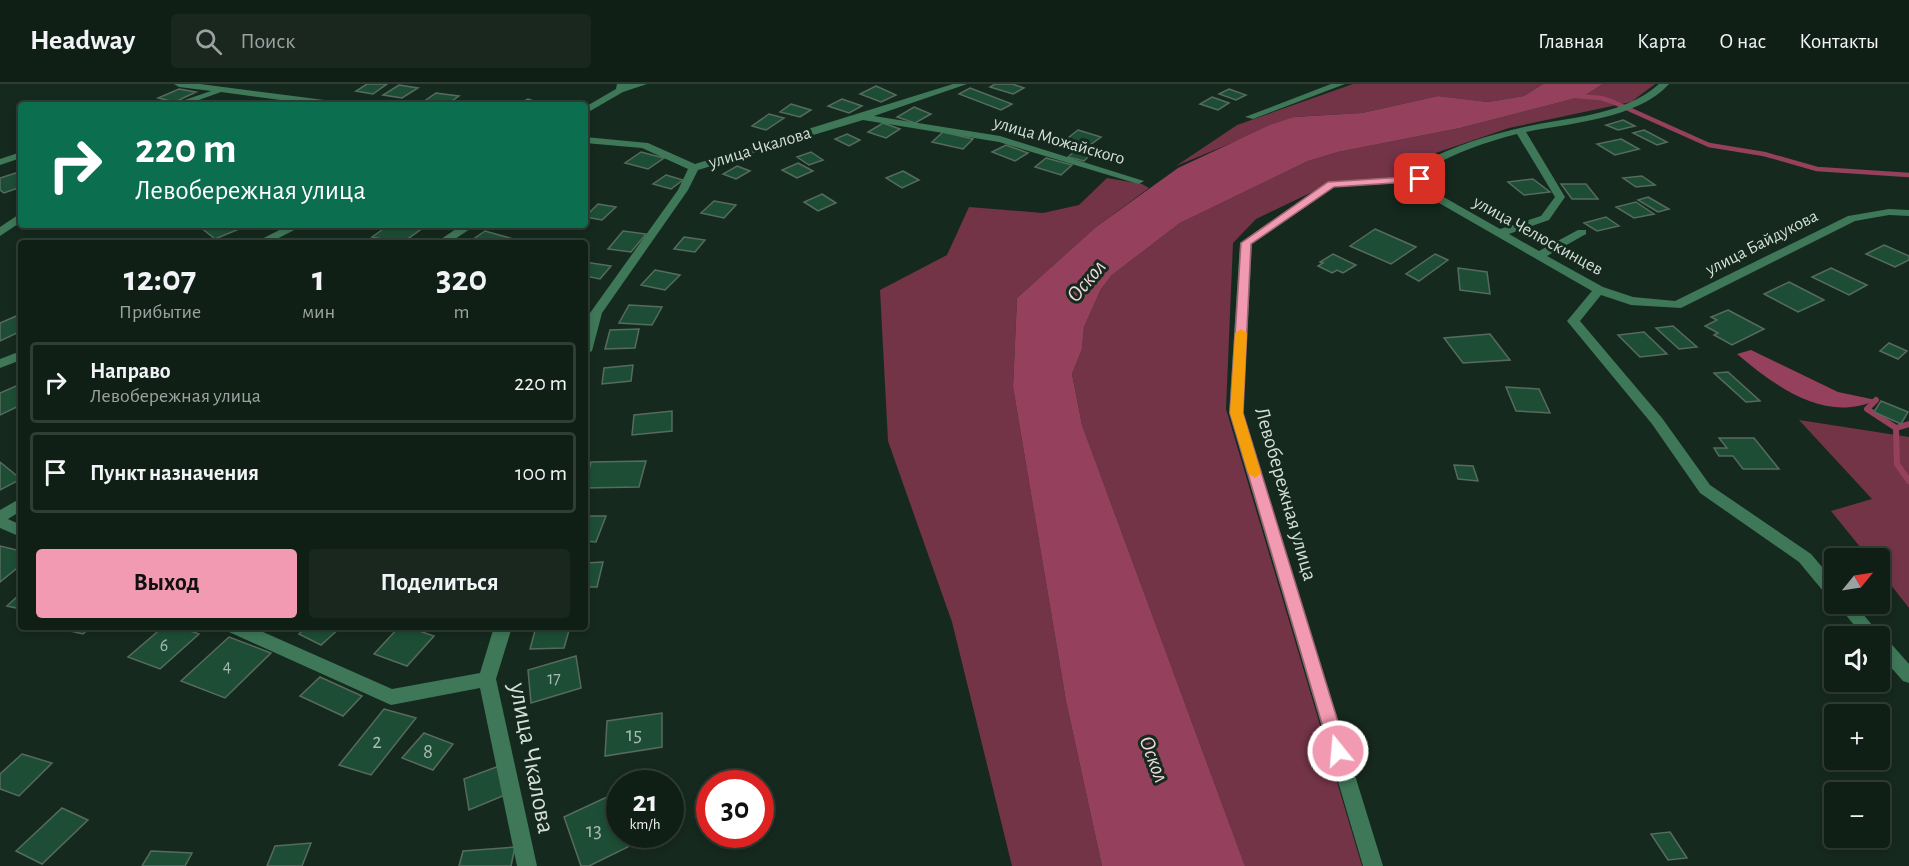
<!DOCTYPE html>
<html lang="ru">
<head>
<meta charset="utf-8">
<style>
	:root { --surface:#101f16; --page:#19271f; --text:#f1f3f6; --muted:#9ca2a1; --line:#303d35; --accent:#f19ab2 }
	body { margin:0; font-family:"Alegreya Sans",sans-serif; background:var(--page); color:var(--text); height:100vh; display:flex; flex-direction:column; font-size:22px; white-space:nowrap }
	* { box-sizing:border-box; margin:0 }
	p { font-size:20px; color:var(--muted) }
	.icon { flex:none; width:33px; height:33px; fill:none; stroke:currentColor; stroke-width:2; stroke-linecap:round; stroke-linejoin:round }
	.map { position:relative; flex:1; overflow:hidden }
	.panel { position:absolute; left:18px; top:156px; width:570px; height:390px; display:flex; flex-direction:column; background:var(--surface); border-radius:6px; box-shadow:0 3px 9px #0003,0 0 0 2px var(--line) }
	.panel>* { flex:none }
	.hud { position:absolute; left:18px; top:18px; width:570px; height:126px; border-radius:6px; box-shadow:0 3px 9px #0003,0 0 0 2px var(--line); background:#0b6e4f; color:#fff; overflow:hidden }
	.needle { width:39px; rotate:60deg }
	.tools { position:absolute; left:1824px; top:464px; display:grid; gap:12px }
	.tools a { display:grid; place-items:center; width:66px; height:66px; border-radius:6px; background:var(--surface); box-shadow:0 3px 9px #0003,0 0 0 2px var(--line); font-size:30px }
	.speed { position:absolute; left:606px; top:686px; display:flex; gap:12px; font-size:30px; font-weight:700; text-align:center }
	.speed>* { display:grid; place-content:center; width:78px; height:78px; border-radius:50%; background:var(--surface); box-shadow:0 3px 9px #0003,0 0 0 2px var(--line); line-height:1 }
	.speed small { font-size:15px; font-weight:400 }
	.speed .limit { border:9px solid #d22; background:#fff; color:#111 }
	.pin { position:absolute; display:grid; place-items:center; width:51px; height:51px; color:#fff; margin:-26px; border-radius:12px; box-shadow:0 3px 9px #0006 }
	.me { position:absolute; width:66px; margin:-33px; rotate:343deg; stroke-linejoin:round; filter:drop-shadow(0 0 4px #0008) }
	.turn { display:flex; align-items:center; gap:21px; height:126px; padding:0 18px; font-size:27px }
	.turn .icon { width:78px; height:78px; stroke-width:2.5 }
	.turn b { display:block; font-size:42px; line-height:51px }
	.eta { display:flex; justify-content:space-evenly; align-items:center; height:102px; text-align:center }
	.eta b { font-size:36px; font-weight:700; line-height:42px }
	.button { display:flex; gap:12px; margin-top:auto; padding:12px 18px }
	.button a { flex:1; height:69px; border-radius:6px; background:var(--accent); color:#111; font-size:24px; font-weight:700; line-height:69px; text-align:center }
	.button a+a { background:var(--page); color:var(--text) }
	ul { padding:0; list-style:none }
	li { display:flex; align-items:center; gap:18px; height:81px; margin:0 12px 9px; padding:0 6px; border:3px solid var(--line); border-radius:6px }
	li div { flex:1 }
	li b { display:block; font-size:22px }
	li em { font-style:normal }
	header { display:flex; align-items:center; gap:36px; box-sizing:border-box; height:84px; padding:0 30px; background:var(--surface); border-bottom:2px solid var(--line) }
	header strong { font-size:28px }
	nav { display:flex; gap:33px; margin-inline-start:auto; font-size:21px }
	.search { width:420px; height:54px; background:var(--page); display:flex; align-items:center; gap:15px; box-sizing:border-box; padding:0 21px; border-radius:6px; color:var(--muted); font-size:22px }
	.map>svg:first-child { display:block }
</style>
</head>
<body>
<header>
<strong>Headway</strong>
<div class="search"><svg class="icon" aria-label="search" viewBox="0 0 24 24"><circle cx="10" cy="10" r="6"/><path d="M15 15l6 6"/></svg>Поиск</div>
<nav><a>Главная</a><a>Карта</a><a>О нас</a><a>Контакты</a></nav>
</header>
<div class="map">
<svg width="1909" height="782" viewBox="0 0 1909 782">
	<rect width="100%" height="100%" fill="#16291e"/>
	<!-- green -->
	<path fill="#733448" d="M1353 0H1543L1524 12 1488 18 1438 12 1362 29 1294 33 1176 82 1237 41Z
		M1603 0H1655L1631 18 1509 44 1412 77 1411 93 1331 99 1256 135 1233 159 1226 325 1362 782H1245L1082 341 1072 290 1082 265 1084 243 1101 205 1112 191 1180 139 1308 77 1338 68 1460 44 1584 12Z
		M1107 94 1142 100 1149 104 1096 143 1017 214 1013 303 1066 617 1102 782H1012L952 538 888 357 880 206 947 171 969 123 1043 129 1079 121Z
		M1799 336 1909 353V524L1880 487V474H1869L1831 427 1872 415Z"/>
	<!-- water -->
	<path fill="#95415d" d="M1543 0H1603L1584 12 1460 44 1338 68 1308 77 1180 139 1112 191 1101 205 1084 243 1082 265 1072 290 1082 341 1245 782H1102L1066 617 1013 303 1017 214 1096 143 1178 84 1270 41 1294 33 1362 29 1438 12 1488 18 1524 12Z
		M1751 266 1838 308 1876 316C1825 340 1775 302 1737 270Z"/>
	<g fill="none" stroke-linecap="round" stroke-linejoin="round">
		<!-- stream-far1 -->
		<path stroke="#95415d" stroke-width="4.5" d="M1576 12 1601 14 1613 18 1709 61 1764 70 1817 85 1909 91"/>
		<!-- stream -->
		<path stroke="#95415d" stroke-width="6" d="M1876 316 1867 325 1896 344 1909 340
			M1896 344 1897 380 1909 397"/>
	</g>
	<!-- building -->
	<path fill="#1d4e35" stroke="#566b5e" stroke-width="1.5" d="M367 0H387L373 10 356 7Z
		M995 0H1012L1024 4 1013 10 990 3Z
		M399 1 418 4 402 14 383 11Z
		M876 2 896 11 881 18 860 10Z
		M970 4 1012 20 1001 26 959 10Z
		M179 5 196 8 175 18 158 14Z
		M1229 5 1246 11 1236 16 1219 10Z
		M436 9 459 12 446 21 423 18Z
		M1212 13 1229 19 1218 26 1200 20Z
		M528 15 544 21H516Z
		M842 15 862 22 849 29 828 22Z
		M791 20 811 26 800 33 780 28Z
		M914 23 931 30 915 39 897 33Z
		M769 30 784 34 766 46 752 42Z
		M1623 36 1635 42 1618 46 1606 41Z
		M883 39 900 45 886 54 868 48Z
		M1078 46 1101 53 1086 64 1064 57Z
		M1644 46 1667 58 1657 61 1633 49Z
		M943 48 973 55 963 65 932 58Z
		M847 50 860 56 849 62 835 55Z
		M1621 55 1639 65 1615 71 1597 60Z
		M1006 61 1028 69 1015 77 992 68Z
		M1077 65 1092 69 1084 77 1068 73Z
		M641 68 664 74 648 85 625 79Z
		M811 68 823 76 809 81 797 73Z
		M1046 74 1072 81 1061 91 1035 83Z
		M798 79 813 87 797 94 782 86Z
		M737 82 750 87 736 95 723 90Z
		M903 87 919 96 902 104 886 94Z
		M19 88 21 103 4 109 0 106V94Z
		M666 91 683 96 671 105 653 100Z
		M1642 92 1655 101 1636 103 1623 94Z
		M1533 95 1550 108 1524 111 1508 98Z
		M1561 100H1586L1598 115H1572Z
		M822 110 836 119 818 127 804 118Z
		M1648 113 1669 125 1658 128 1638 116Z
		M714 117 736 121 724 134 701 129Z
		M1636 118 1654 130 1634 134 1616 123Z
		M598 120 616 123 602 136 585 133Z
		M1606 133 1619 142 1597 147 1584 139Z
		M206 141H249L215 155 200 143Z
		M389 141H398L420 146 402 159 372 153Z
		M1375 145 1416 163 1391 180 1350 162Z
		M485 147 510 154 502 159 469 158Z
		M623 147 646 150 631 168 608 165Z
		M684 153 705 156 695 168 674 165Z
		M1884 161 1909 172V176L1895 183 1866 170Z
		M1333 170 1356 181 1343 189 1337 186 1332 189 1318 182 1323 179 1320 178Z
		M1435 170 1448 176 1419 197 1406 190Z
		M585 178 611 182 600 195 585 192Z
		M1458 184 1487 188 1490 210 1460 206Z
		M1831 184 1867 201 1849 211 1812 193Z
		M655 186 680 191 665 206 641 201Z
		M1789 198 1824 216 1798 228 1764 210Z
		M629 221 662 223 652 241 619 239Z
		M1728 226 1764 245 1732 261 1714 251 1718 249 1705 242 1717 236 1711 233Z
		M21 230V247L0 257V239Z
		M1673 242 1697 263 1679 265 1656 244Z
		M639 245 635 264 605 265 610 246Z
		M1644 248 1667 270 1640 273 1618 251Z
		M1490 250 1510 276 1463 279 1444 254Z
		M1889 259 1907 267 1898 275 1880 267Z
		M633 281 631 297 602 300 604 284Z
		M1728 288 1760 317 1746 318 1714 289Z
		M16 302 21 306V321L0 331V309Z
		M1506 303 1539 305 1550 329 1516 327Z
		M1881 317 1908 328 1901 340 1874 328Z
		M672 327V347L632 351 634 331Z
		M1719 354H1754L1779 385H1743L1733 372H1719L1714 364H1727Z
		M646 377 639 403 585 404 591 378Z
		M0 378 21 395 0 406Z
		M1454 381 1473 382 1478 397 1458 395Z
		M585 432H606L596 458 585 457Z
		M0 462 21 467V481L0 498Z
		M603 478 597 503H585V479Z
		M21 509V525L7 522Z
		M53 543H91L83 550Z
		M163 543H180L199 550 160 585 128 573Z
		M306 543H341L321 561 299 550Z
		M399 543H408L434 552 407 582 374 570Z
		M536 543H570L564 564 530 565Z
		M229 553 271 569 225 614 181 597Z
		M576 572 581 604 531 619 528 586Z
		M320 593 362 612 343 632 300 612Z
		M384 625 416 634 371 691 339 681Z
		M662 629V663L605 672 607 637Z
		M424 649 453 660 433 686 402 674Z
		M22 670 52 679 19 712 0 705V690Z
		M499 682 505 711 469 726 464 695Z
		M609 712 620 742V750H623L628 763 589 782H581L564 733Z
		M62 724 88 736 42 780 16 767Z
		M1670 748 1687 774 1668 776 1651 750Z
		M311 759 302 782H267L275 762Z
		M515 763 511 782H459L463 767Z
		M151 767 192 769 185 782H142Z"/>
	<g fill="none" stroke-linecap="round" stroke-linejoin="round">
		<!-- minor -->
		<path fill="#3e7858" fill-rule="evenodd" d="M174 0H200L340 18 345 21H318L221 8 185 21H170L211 7 179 3Z
			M617 0H647L623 8 585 30V23L616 5Z
			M953 0H967L874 32 1000 52 1144 97 1139 100 1135 99 999 58 863 36 698 86 688 106 602 229 592 267 585 271V245L590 229 678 106 688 85 642 64 585 59V53L648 59 695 80Z
			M1331 0H1345L1253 35 1245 33Z
			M1659 0H1669C1638 35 1569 39 1526 48L1565 113 1549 136 1509 150 1539 167 1578 146H1586V150L1547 172 1603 203 1633 213 1675 217 1848 132 1889 125 1909 126V132L1889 131 1855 137 1681 224 1631 221 1601 211 1580 237 1662 334 1710 401 1811 470 1834 497V514L1828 513 1799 478 1700 409 1652 340 1567 237 1592 207 1432 115 1417 98 1334 103 1252 160 1243 329 1383 782H1363L1229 329 1240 159 1327 98 1416 92 1420 80C1453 62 1488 51 1524 43 1569 33 1623 32 1659 0ZM1517 50 1555 113 1541 132 1500 145 1440 111 1425 95 1429 84C1457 68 1486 58 1517 50Z
			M21 68V74L0 81V75Z
			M21 129V138L0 152V143Z
			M289 141H304L269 159H254Z
			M462 141H476L449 159H435Z
			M21 267V276L0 284V275Z
			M21 414V427L8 435 21 441V453L0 444V426Z
			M1836 519H1854L1881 552 1886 554 1909 580V599L1903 597 1880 571V552H1863Z
			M226 543H252L392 605 480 589 494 543H512L496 595 537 782H517L480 604 391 621 229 548Z"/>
	</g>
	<!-- route -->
	<path fill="#f19ab2" stroke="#9d6474" stroke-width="1.5" d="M1420 92 1425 95 1423 97 1334 103 1251 160 1243 329 1347 667 1345 672 1338 675 1332 672 1330 667 1230 329 1241 159 1328 98Z"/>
	<!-- slow -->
	<path fill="#f59e0b" d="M1241 245 1247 249 1243 329 1261 389 1255 394 1248 389 1230 329 1235 249Z"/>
	<g text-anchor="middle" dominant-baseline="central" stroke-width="6" stroke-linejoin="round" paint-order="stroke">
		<!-- far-street labels -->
		<g font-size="18" fill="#d3dfd7" stroke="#16291e">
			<text transform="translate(1059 57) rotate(16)">улица Можайского</text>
			<text transform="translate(760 64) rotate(-17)">улица Чкалова</text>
			<text transform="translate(1538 152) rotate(29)">улица Челюскинцев</text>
			<text transform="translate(1762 159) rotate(-27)">улица Байдукова</text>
		</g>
		<!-- number labels -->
		<g font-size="18" fill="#a6bbae">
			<text x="164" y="562">6</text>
			<text x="227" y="583">4</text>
			<text x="554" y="595">17</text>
		</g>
		<!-- street labels -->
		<g font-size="21" fill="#d3dfd7" stroke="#16291e">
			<text transform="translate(1286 410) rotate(74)">Левобережная улица</text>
		</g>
		<!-- near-number labels -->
		<g font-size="21" fill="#a6bbae">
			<text x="634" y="650">15</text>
			<text x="377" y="657">2</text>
			<text x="428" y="667">8</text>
			<text x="594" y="746">13</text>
		</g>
		<!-- water labels -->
		<g font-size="22" font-style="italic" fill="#f2d8de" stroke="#16291e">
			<text transform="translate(1086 197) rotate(-50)">Оскол</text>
			<text transform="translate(1154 675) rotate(69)">Оскол</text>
		</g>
		<!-- near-street labels -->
		<g font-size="26" fill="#d3dfd7" stroke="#16291e">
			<text transform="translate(532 674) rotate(79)">улица Чкалова</text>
		</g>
	</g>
</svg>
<div class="tools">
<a><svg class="needle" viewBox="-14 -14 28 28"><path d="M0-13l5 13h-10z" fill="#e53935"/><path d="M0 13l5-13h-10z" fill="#9ca2a1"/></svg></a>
<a><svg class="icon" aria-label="sound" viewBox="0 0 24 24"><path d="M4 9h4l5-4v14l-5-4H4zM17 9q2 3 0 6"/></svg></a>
<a>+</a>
<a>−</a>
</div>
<div class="speed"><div>21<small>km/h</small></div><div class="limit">30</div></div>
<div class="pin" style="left:1420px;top:95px;background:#d93025"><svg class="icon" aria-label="arrive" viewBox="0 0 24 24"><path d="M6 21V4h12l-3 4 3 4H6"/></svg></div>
<svg class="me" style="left:1338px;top:667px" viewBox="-20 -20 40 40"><circle r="17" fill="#f19ab2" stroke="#fff" stroke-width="3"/><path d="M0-11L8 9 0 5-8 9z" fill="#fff"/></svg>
<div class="hud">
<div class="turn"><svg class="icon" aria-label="right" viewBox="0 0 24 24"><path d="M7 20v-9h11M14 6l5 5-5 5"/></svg><div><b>220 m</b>Левобережная улица</div></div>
</div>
<section class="panel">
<div class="eta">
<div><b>12:07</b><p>Прибытие</p></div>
<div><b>1</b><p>мин</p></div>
<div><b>320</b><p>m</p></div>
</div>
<ul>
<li><svg class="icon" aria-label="right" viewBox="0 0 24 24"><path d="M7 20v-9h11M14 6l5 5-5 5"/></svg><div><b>Направо</b><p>Левобережная улица</p></div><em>220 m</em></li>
<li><svg class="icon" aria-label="arrive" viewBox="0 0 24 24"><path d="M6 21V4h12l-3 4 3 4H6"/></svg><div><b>Пункт назначения</b></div><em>100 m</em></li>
</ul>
<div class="button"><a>Выход</a><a>Поделиться</a></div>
</section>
</div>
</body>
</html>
